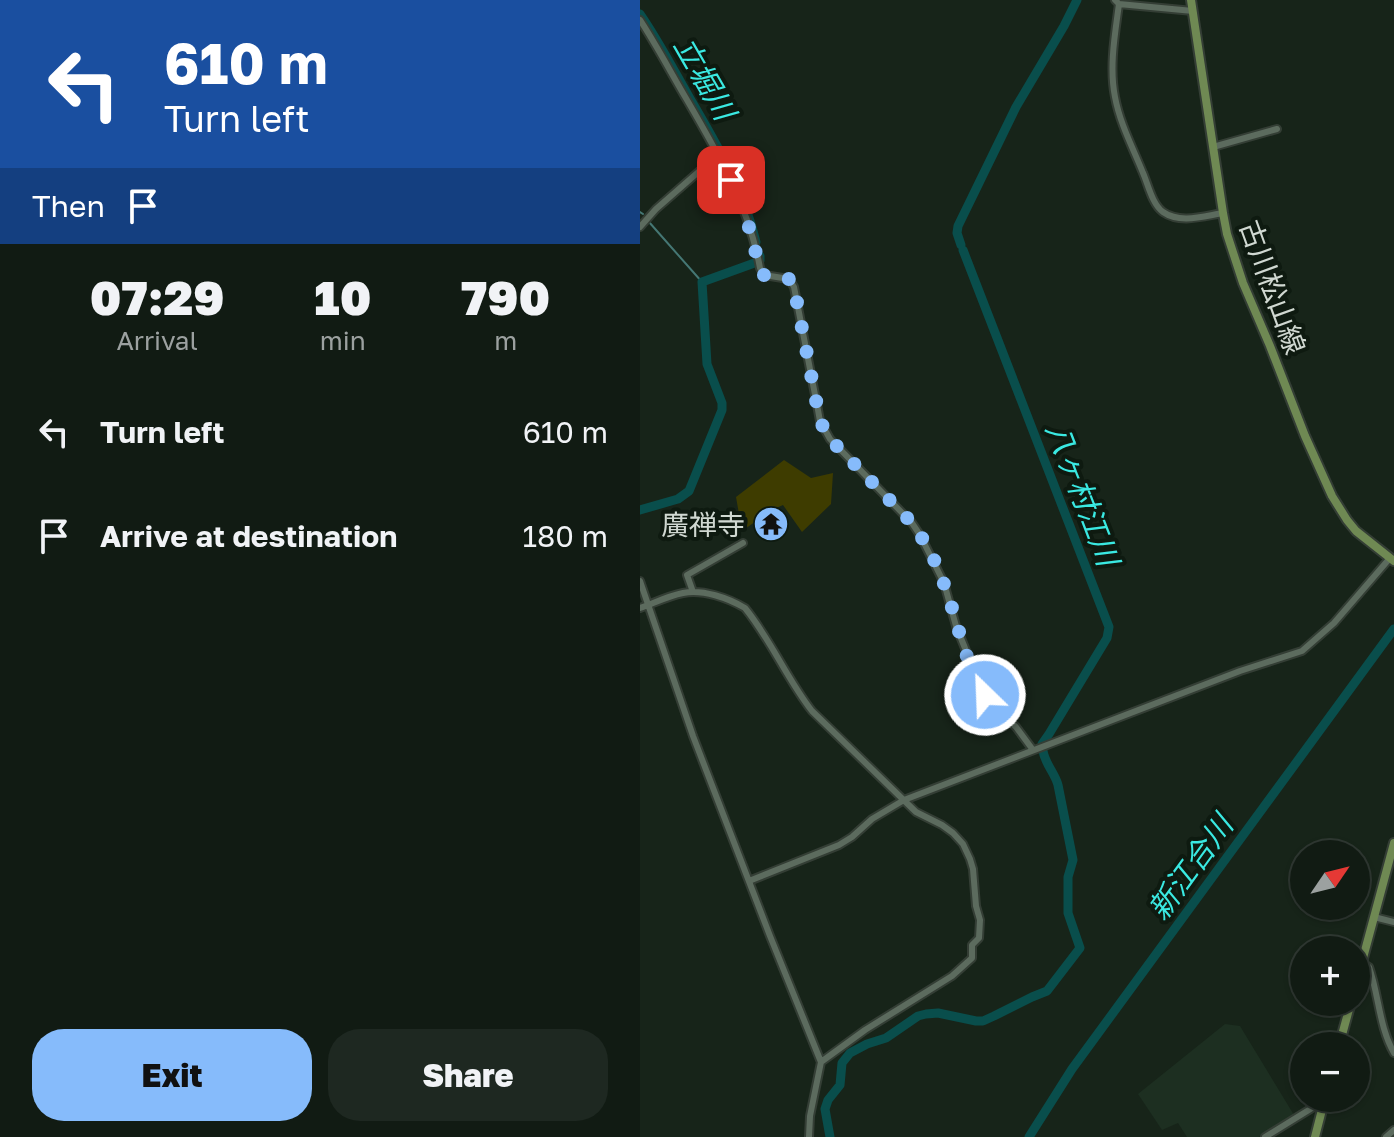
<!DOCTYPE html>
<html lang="en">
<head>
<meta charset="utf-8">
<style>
	:root { --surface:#111b13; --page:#1e2821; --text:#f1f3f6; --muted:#9ca1a0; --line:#303933; --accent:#86bbfb }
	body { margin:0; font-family:"Golos Text","Noto Sans JP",sans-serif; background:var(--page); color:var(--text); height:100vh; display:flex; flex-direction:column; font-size:30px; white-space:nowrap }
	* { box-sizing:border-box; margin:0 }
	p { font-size:26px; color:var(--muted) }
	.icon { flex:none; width:44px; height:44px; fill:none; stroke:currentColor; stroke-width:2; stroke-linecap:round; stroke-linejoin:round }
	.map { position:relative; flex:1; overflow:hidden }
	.side { display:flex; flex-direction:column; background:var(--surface); width:640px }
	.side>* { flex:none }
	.banner { background:#1a4fa0; color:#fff; overflow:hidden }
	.needle { width:52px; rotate:55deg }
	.tools { position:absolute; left:650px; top:840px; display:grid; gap:16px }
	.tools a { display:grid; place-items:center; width:80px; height:80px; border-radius:50%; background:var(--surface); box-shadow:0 2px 6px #0004,0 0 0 2px var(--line); font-size:40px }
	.pin { position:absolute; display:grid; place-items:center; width:68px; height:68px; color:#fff; margin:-34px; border-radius:16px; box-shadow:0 4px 12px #0006 }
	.me { position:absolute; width:88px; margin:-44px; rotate:336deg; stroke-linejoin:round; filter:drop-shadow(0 0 6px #0008) }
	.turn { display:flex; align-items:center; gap:28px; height:168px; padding:0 32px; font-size:36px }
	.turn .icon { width:104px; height:104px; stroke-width:2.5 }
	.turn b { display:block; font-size:56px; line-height:68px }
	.then { display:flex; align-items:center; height:76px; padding:0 32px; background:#0003; gap:16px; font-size:30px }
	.eta { display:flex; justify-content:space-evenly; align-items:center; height:136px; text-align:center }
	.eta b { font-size:48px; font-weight:800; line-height:56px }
	.cta { display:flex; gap:16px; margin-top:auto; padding:16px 32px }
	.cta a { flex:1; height:92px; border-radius:32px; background:var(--accent); color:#111; font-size:32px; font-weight:800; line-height:92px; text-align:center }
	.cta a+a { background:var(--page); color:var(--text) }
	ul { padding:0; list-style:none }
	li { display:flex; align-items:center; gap:24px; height:104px; padding:0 32px }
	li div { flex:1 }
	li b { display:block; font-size:30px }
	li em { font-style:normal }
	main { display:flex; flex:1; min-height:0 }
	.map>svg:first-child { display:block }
</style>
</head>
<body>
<main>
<section class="side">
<div class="banner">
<div class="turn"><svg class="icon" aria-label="left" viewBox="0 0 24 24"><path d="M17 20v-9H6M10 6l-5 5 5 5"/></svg><div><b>610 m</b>Turn left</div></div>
<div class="then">Then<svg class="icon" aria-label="arrive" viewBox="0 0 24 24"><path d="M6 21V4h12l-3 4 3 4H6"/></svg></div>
</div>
<div class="eta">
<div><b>07:29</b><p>Arrival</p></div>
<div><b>10</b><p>min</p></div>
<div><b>790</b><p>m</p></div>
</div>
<ul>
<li><svg class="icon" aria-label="left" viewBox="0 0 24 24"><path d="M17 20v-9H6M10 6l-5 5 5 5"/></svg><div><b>Turn left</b></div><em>610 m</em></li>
<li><svg class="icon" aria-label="arrive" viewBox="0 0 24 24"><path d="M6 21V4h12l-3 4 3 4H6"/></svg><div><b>Arrive at destination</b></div><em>180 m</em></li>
</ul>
<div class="cta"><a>Exit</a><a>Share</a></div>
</section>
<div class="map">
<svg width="754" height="1137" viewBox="0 0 754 1137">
	<rect width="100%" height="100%" fill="#172419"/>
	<!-- built -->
	<path fill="#1d2f21" d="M585 1024 600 1026 654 1115 619 1137H547L538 1123 522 1130 498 1094Z"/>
	<!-- green -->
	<path fill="#3e3c00" d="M144 460 171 478 193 473 191 504 162 532 143 505 132 510 102 531 96 497Z"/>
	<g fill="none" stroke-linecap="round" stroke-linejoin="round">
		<!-- stream -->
		<path stroke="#457774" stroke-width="2" d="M0 212 3 214
			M9 222 62 282"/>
		<!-- river -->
		<path stroke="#094e4c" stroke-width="9" d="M0 14C18 40 32 67 48 95 75 141 103 188 116 242
			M321 245 317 233 318 226 376 107 424 26 437 0
			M323 250 469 627 467 638 409 734 402 744V747
			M0 510 38 499 49 491 82 410V403L67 364 62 282 120 261V256
			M190 1137 185 1109 188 1100 200 1085 202 1063 210 1053 227 1044 246 1038 278 1016 286 1014 298 1013 336 1021H343L354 1016 392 997 407 991 440 948 428 913V877L433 860 418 785C415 773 405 764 403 751
			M389 1137 432 1069 754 629"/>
		<!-- minor casing -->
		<g stroke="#343e35" stroke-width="10">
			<path id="minor" d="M475 0 479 4 553 11
				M479 4C475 34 469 67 475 97 480 124 493 148 503 173 508 184 512 204 523 212 540 224 564 216 583 213
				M0 20C17 46 31 73 47 100 78 153 109 207 120 268L124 275 149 279 154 287 178 410 180 421 190 439 272 523 280 535 304 583 316 626 342 690 354 707 376 727 393 750
				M573 147 637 129
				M0 227 16 209 79 154
				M0 581 53 736 130 936 181 1062 170 1116 169 1137
				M53 592 47 575 103 543
				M0 608C14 603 28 596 43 593 63 589 88 598 105 608 131 640 147 679 172 711L276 812 302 825 313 833 323 844 330 859 333 869 336 906 340 920 339 938 332 945V958L312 976 225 1030 181 1062
				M109 881 199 845 212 837 232 819 264 800 600 671 662 651 694 623 750 558
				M734 917 754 922
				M722 963 729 967C739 995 739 1027 754 1053
				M625 1137 685 1100
				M746 1137 754 1130"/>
		</g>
		<!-- major casing -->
		<g stroke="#343e35" stroke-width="12">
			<path id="major" d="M551 0 583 213 587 234 603 283 630 346 665 436 692 496 707 520 716 531 754 561
				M716 984 754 843
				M699 1046 711 1002
				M675 1137 685 1098"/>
		</g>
		<!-- minor -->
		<use href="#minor" stroke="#5c6b5e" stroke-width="6"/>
		<!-- major -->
		<use href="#major" stroke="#6f8953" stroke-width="8"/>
	</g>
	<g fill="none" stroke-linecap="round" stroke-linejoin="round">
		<!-- route -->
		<path stroke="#86bbfb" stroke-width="14" stroke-dasharray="0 25.2" d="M91 180 107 220 120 268 124 275 149 279 154 287 180 421 190 439 272 523C285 541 297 563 304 584 318 621 324 662 345 695"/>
	</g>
	<!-- icons -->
	<defs>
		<g id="temple-disc" transform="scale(1.8)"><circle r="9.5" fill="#86bbfb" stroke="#0e1a10"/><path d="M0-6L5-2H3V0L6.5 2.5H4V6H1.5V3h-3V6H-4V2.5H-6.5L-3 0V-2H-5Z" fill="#111"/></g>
	</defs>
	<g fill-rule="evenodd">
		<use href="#temple-disc" x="131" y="524"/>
	</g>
	<g text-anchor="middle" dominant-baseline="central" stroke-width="8" stroke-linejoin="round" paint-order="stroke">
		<!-- street labels -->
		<g font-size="28" fill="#d0d8d1" stroke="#0e1a10">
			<text transform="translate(633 287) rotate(70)">古川松山線</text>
		</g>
		<!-- poi labels -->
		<g font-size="28" fill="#d0d8d1" stroke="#0e1a10" text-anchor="end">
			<text x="105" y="524">廣禅寺</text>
		</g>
		<!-- water labels -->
		<g font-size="30" font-style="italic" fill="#3ae9e2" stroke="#0e1a10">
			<text transform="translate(65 78) rotate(60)">立堀川</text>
			<text transform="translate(443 494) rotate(69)">八ヶ村江川</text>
			<text transform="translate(550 867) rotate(-54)">新江合川</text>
		</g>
	</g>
</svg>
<div class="tools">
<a><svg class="needle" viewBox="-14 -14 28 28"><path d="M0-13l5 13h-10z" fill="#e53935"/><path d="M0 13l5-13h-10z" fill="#9ca1a0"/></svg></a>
<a>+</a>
<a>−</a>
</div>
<div class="pin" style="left:91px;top:180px;background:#d93025"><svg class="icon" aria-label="arrive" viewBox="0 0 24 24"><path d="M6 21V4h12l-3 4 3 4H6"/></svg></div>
<svg class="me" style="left:345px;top:695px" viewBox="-20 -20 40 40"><circle r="17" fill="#86bbfb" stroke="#fff" stroke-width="3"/><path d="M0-11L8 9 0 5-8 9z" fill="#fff"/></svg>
</div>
</main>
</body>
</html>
